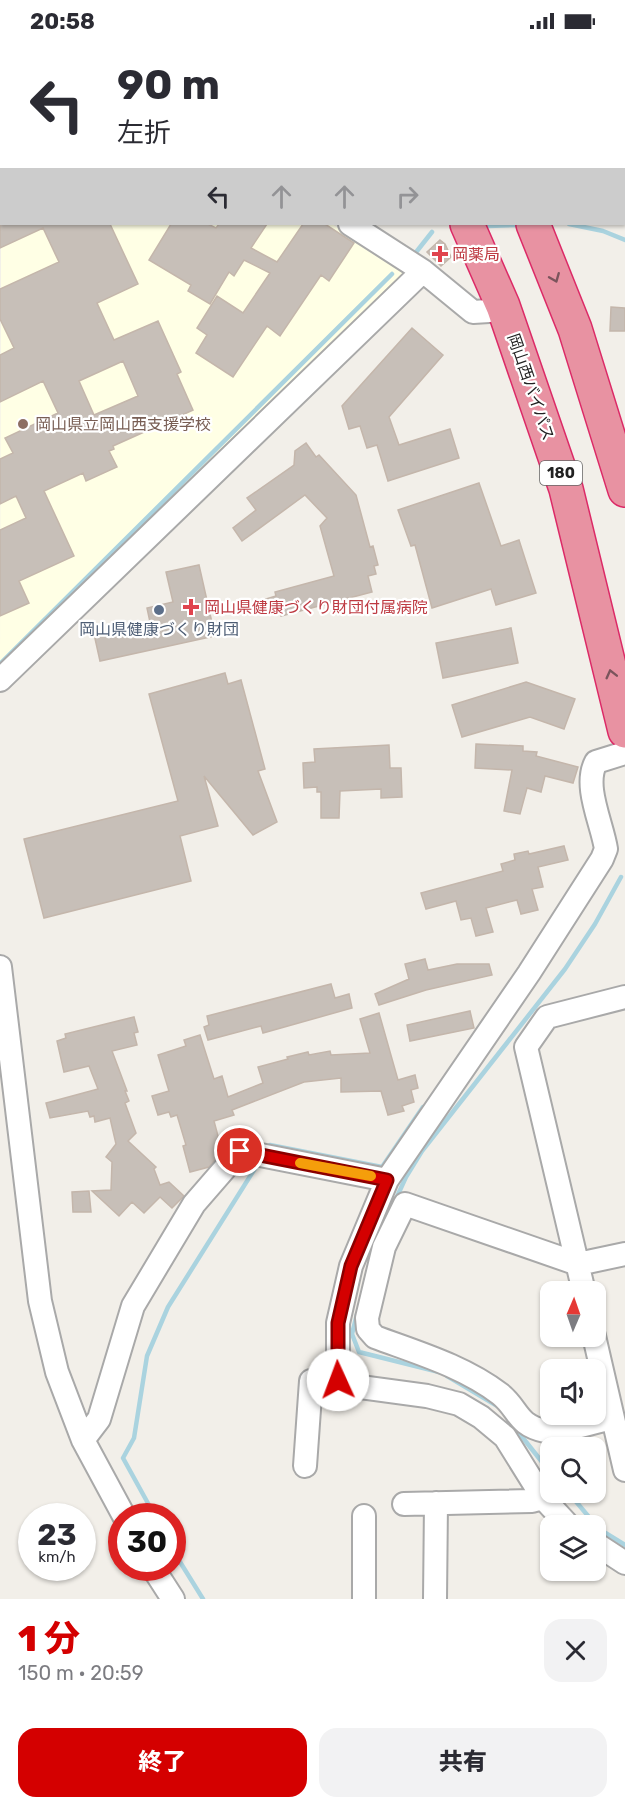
<!DOCTYPE html>
<html lang="ja">
<head>
<meta charset="utf-8">
<style>
	:root { --surface:#fff; --page:#f2f2f3; --text:#2b2b33; --muted:#7c7c81; --accent:#d40000 }
	body { margin:0; font-family:Rubik,"Noto Sans JP",sans-serif; background:var(--page); color:var(--text); height:100vh; display:flex; flex-direction:column; font-size:22px; white-space:nowrap }
	* { box-sizing:border-box; margin:0 }
	p { font-size:20px; color:var(--muted) }
	.icon { flex:none; width:33px; height:33px; fill:none; stroke:currentColor; stroke-width:2; stroke-linecap:round; stroke-linejoin:round }
	.map { position:relative; height:1557px; overflow:hidden }
	.sheet { display:flex; flex-direction:column; background:var(--surface); flex:1 }
	.sheet>* { flex:none }
	.guide { position:absolute; left:0px; top:0px; width:626px; height:183px; box-shadow:0 2px 4px #0004; background:#fff; color:var(--text); overflow:hidden }
	.needle { width:39px; rotate:2deg }
	.buttons { position:absolute; left:540px; top:1239px; display:grid; gap:12px }
	.buttons a { display:grid; place-items:center; width:66px; height:66px; border-radius:12px; background:var(--surface); box-shadow:0 2px 4px #0004; font-size:30px }
	.speed { position:absolute; left:18px; top:1461px; display:flex; gap:12px; font-size:30px; font-weight:700; text-align:center }
	.speed>* { display:grid; place-content:center; width:78px; height:78px; border-radius:50%; background:var(--surface); box-shadow:0 2px 4px #0004; line-height:1 }
	.speed small { font-size:15px; font-weight:400 }
	.speed .limit { border:9px solid #d22; background:#fff; color:#111 }
	.pin { position:absolute; display:grid; place-items:center; width:51px; height:51px; color:#fff; margin:-26px; border:3px solid #fff; border-radius:50%; box-shadow:0 2px 6px #0007 }
	.me { position:absolute; width:66px; margin:-33px; rotate:358deg; stroke-linejoin:round; filter:drop-shadow(0 0 4px #0008) }
	.turn { display:flex; align-items:center; gap:21px; height:126px; padding:0 18px; font-size:27px }
	.turn .icon { width:78px; height:78px; stroke-width:2.5 }
	.turn b { display:block; font-size:42px; line-height:51px }
	.lanes { display:flex; align-items:center; height:57px; padding:0 18px; background:#0003; justify-content:center; gap:30px; direction:ltr }
	.lanes .off { opacity:.35 }
	.round { display:grid; place-items:center; flex:none; width:63px; height:63px; border-radius:18px; background:var(--page) }
	.summary { display:flex; align-items:center; justify-content:space-between; height:102px; padding:0 18px }
	h1 { font-size:36px; font-weight:800; line-height:45px; color:var(--accent) }
	.primary-button { display:flex; gap:12px; margin-top:auto; padding:12px 18px }
	.primary-button a { flex:1; height:69px; border-radius:18px; background:var(--accent); color:#fff; font-size:24px; font-weight:800; line-height:69px; text-align:center }
	.primary-button a+a { background:var(--page); color:var(--text) }
	.status { display:flex; justify-content:space-between; align-items:center; height:42px; padding:0 30px; background:var(--surface); direction:ltr }
	.status svg { height:16px; fill:currentColor }
	.map>svg:first-child { display:block }
</style>
</head>
<body>
<div class="status"><b>20:58</b><svg viewBox="0 0 49 12"><path d="M0 12V9h3v3zM5 12V6h3v6zM10 12V3h3v9zM15 12V0h3v12zM26 1h20v11H26zM47 4h2v5h-2z"/></svg></div>
<div class="map">
<svg width="625" height="1557" viewBox="0 0 625 1557">
	<rect width="100%" height="100%" fill="#f2efe9"/>
	<!-- education -->
	<path fill="#ffffe5" d="M0 0 123 1 2 2 0 145Z
		M1 161 2 182H332L408 232 0 632Z"/>
	<g fill="none" stroke-linecap="round" stroke-linejoin="round">
		<!-- stream -->
		<path stroke="#aad3df" stroke-width="4.5" d="M569 182 603 189 625 198
			M488 184 519 183
			M417 209 432 190
			M0 622 392 232
			M267 1108 270 1103 382 1125 423 1065 428 1068
			M395 1159 406 1135 422 1109 565 927 595 882 621 835
			M357 1272 352 1292 359 1310 439 1330
			M447 1334 499 1365
			M515 1386 550 1430
			M568 1450 599 1487 625 1503
			M155 1474 123 1416 134 1396 147 1314 168 1265 259 1120
			M172 1507 203 1557"/>
	</g>
	<!-- building -->
	<path fill="#c7bfb8" stroke="#c4b6ab" stroke-width="1.5" fill-rule="evenodd" d="M0 182H110L138 242 97 261 114 298 158 279 181 330 177 332 193 368 113 404 114 407 109 409 117 425 86 439 83 431 44 449 74 514 19 539 29 561 0 574V488L26 476 16 454 0 462V417L13 411 5 396 58 371 43 339 0 360V313L14 306 0 277V247L59 220 43 186 0 206ZM123 319 138 354 94 373 79 339Z
		M171 182H208L216 186 219 182H267L251 206 277 220 303 182H325L354 201 329 239 321 233 280 294 267 284 233 335 196 311 207 293 197 286 217 254 243 271 270 231 244 218 234 234 229 230 210 262 188 249 191 243 149 218Z
		M440 198 445 202 451 215 441 224 427 210Z
		M611 265 625 266V289H610Z
		M412 286 443 313 389 375 399 403 450 387 459 416 388 439 377 403 367 406 360 384 349 387 342 364Z
		M306 401 316 415 319 413 356 453 370 505 373 504 378 523 374 524 376 532 368 534 372 550 281 574 279 567 260 573 256 560 276 554 275 550 334 534 320 484 327 476 305 453 242 499 233 486 256 468 247 456 294 423 295 409Z
		M479 441 501 504 519 498 536 551 496 563 491 547 432 566 415 503 411 504 398 468Z
		M199 523 215 594 100 619 94 592 150 580 147 566 173 560 166 530Z
		M511 586 518 621 443 636 436 601Z
		M225 631 228 642 241 638 265 727 258 729 277 780 253 793 204 734 218 784 180 794 191 839 44 876 24 797 178 759 149 652Z
		M526 640 575 657 564 687 530 675 462 695 452 663Z
		M476 702 523 704V709L537 710 536 714 578 725 573 741 545 734 541 750 527 746 520 772 504 769 512 728 475 726Z
		M389 703 390 726H401L402 755 381 756V747L340 749 339 776H321V750H317V745L304 746 303 721 315 720 314 707Z
		M564 804 568 818 538 825 543 845 532 847 538 868 521 872 517 858 486 866 493 890 476 894 471 876 461 878 456 859 426 867 421 851 503 829 501 822 515 818 514 812 528 809 529 812Z
		M425 917 428 928 457 922H489L492 933 426 948 379 963 375 952 409 937 405 922Z
		M331 942 335 956 349 952 352 966 263 991 261 984 208 998 204 985 209 983 207 974Z
		M470 969 474 986 410 999 407 983Z
		M379 971 398 1038 415 1033 418 1046 411 1048 414 1060 402 1064 404 1069 388 1073 381 1049 341 1050V1036L304 1040 232 1068 234 1073 214 1079 222 1109 209 1125 190 1130 183 1104 186 1103 177 1073 171 1075 169 1070 158 1073 152 1054 169 1049 158 1013 186 1004 184 998 200 993 214 1037 222 1034 228 1055 263 1041 258 1025 288 1017 287 1015 308 1010 309 1013 330 1009 331 1013 370 1011 360 977Z
		M134 975 138 990 134 991 137 1003 112 1009 127 1049H125L129 1059 125 1061 136 1091 128 1099 156 1125 154 1127 160 1143 169 1140 184 1154 172 1166 160 1155 144 1171 132 1160 119 1174 92 1149 111 1148 112 1120 106 1115 116 1102 110 1076 95 1080 94 1074 90 1075 88 1069 50 1076 46 1061 98 1047 89 1024 64 1030 57 999 66 996 65 992Z
		M89 1149 91 1170H73L72 1150Z"/>
	<g fill="none" stroke-linecap="round" stroke-linejoin="round">
		<!-- minor casing -->
		<g stroke="#a9a9a9" stroke-width="26">
			<path id="minor" d="M140 0 141 2
				M261 0V2
				M624 121 625 122
				M0 150H2
				M350 182 423 229 473 270 489 269 503 264
				M0 638 423 229
				M0 925 40 1259 57 1330 83 1398 124 1474
				M584 1250 526 1005 547 975 625 955
				M594 1294 625 1428
				M612 1376C597 1379 558 1392 545 1389 516 1383 519 1367 500 1352 463 1324 418 1311 375 1295L368 1287 367 1276 384 1205 405 1162 578 1222 625 1212
				M83 1398 99 1377 133 1264 194 1162 240 1109 387 1138
				M305 1424 311 1339 338 1338
				M404 1462 532 1459 543 1456
				M364 1474V1557
				M569 1484 543 1456 505 1395 481 1375 459 1362 427 1354 353 1344 338 1338V1281L351 1224 387 1138 529 931 602 817 606 807C602 781 583 744 596 720L625 711
				M596 1502 625 1521
				M153 1526 173 1557
				M435 1557 436 1461"/>
		</g>
		<!-- highway casing -->
		<g stroke="#dc2a67" stroke-width="36">
			<path id="highway" d="M391 0 392 2
				M461 0V2
				M467 182 503 264 566 447 625 689
				M533 182 575 287 625 448"/>
		</g>
		<!-- minor -->
		<use href="#minor" stroke="#fff" stroke-width="22"/>
		<!-- highway -->
		<use href="#highway" stroke="#e892a2" stroke-width="33"/>
	</g>
	<!-- one-way arrows -->
	<defs><path id="oneway-chevron" d="M-2-3.5L2.5 0L-2 3.5" fill="none" stroke-width="1.6" stroke-linecap="round" stroke-linejoin="round" transform="scale(1.5)"/></defs>
	<g stroke="#7b545c">
		<use href="#oneway-chevron" transform="translate(555 236) rotate(68)"/>
		<use href="#oneway-chevron" transform="translate(611 632) rotate(-104)"/>
	</g>
	<g fill="none" stroke-linecap="round" stroke-linejoin="round">
		<!-- route casing -->
		<g stroke="#8a0000" stroke-width="15">
			<path id="route" d="M240 1109 387 1138 351 1224 338 1281V1338"/>
		</g>
		<!-- route -->
		<use href="#route" stroke="#d40000" stroke-width="10"/>
		<!-- slow -->
		<path stroke="#f59e0b" stroke-width="10" d="M300 1121 371 1134"/>
	</g>
	<!-- markers -->
	<g fill="#e0444e" stroke="#fff" stroke-width="2">
		<path d="M437 203h6v6h6v6h-6v6h-6v-6h-6v-6h6z"/>
		<path d="M188 556h6v6h6v6h-6v6h-6v-6h-6v-6h6z"/>
	</g>
	<circle fill="#8d6e63" stroke="#fff" stroke-width="2" cx="23" cy="382" r="6"/>
	<circle fill="#5c6f8a" stroke="#fff" stroke-width="2" cx="159" cy="568" r="6"/>
	<g text-anchor="middle" dominant-baseline="central" stroke-width="4.5" stroke-linejoin="round" paint-order="stroke">
		<!-- shield labels -->
		<rect fill="#fff" stroke="#646464" stroke-width="1.5" x="540" y="419" width="42" height="24" rx="4.5"/>
		<g font-size="15" font-weight="bold" fill="#222">
			<text x="561" y="431">180</text>
		</g>
		<!-- health labels -->
		<g font-size="16" fill="#be3a42" stroke="#fff" text-anchor="start">
			<text x="452" y="212">岡薬局</text>
			<text x="204" y="565">岡山県健康づくり財団付属病院</text>
		</g>
		<!-- street labels -->
		<g font-size="16" fill="#222" stroke="#fff">
			<text transform="translate(531 345) rotate(71)">岡山西バイパス</text>
		</g>
		<!-- education labels -->
		<g font-size="16" fill="#785e54" stroke="#fff" text-anchor="start">
			<text x="35" y="382">岡山県立岡山西支援学校</text>
		</g>
		<!-- service labels -->
		<g font-size="16" fill="#4e5e75" stroke="#fff">
			<text x="159" y="587">岡山県健康づくり財団</text>
		</g>
	</g>
</svg>
<div class="buttons">
<a><svg class="needle" viewBox="-14 -14 28 28"><path d="M0-13l5 13h-10z" fill="#e53935"/><path d="M0 13l5-13h-10z" fill="#7c7c81"/></svg></a>
<a><svg class="icon" aria-label="sound" viewBox="0 0 24 24"><path d="M4 9h4l5-4v14l-5-4H4zM17 9q2 3 0 6"/></svg></a>
<a><svg class="icon" aria-label="search" viewBox="0 0 24 24"><circle cx="10" cy="10" r="6"/><path d="M15 15l6 6"/></svg></a>
<a><svg class="icon" aria-label="layers" viewBox="0 0 24 24"><path d="M12 4l9 5-9 5-9-5zM3 14l9 5 9-5"/></svg></a>
</div>
<div class="speed"><div>23<small>km/h</small></div><div class="limit">30</div></div>
<div class="pin" style="left:240px;top:1109px;background:#d93025"><svg class="icon" aria-label="arrive" viewBox="0 0 24 24"><path d="M6 21V4h12l-3 4 3 4H6"/></svg></div>
<svg class="me" style="left:338px;top:1338px" viewBox="-20 -20 40 40"><circle r="19" fill="#fff"/><path d="M0-13L10 11 0 6-10 11z" fill="#d40000"/></svg>
<div class="guide">
<div class="turn"><svg class="icon" aria-label="left" viewBox="0 0 24 24"><path d="M17 20v-9H6M10 6l-5 5 5 5"/></svg><div><b>90 m</b>左折</div></div>
<div class="lanes"><svg class="icon" aria-label="left" viewBox="0 0 24 24"><path d="M17 20v-9H6M10 6l-5 5 5 5"/></svg><svg class="icon off" aria-label="ahead" viewBox="0 0 24 24"><path d="M12 20V5M6 11l6-6 6 6"/></svg><svg class="icon off" aria-label="ahead" viewBox="0 0 24 24"><path d="M12 20V5M6 11l6-6 6 6"/></svg><svg class="icon off" aria-label="right" viewBox="0 0 24 24"><path d="M7 20v-9h11M14 6l5 5-5 5"/></svg></div>
</div>
</div>
<section class="sheet">
<div class="summary"><div><h1>1 分</h1><p>150 m · 20:59</p></div><a class="round"><svg class="icon" aria-label="close" viewBox="0 0 24 24"><path d="M6 6l12 12M18 6L6 18"/></svg></a></div>
<div class="primary-button"><a>終了</a><a>共有</a></div>
</section>
</body>
</html>
